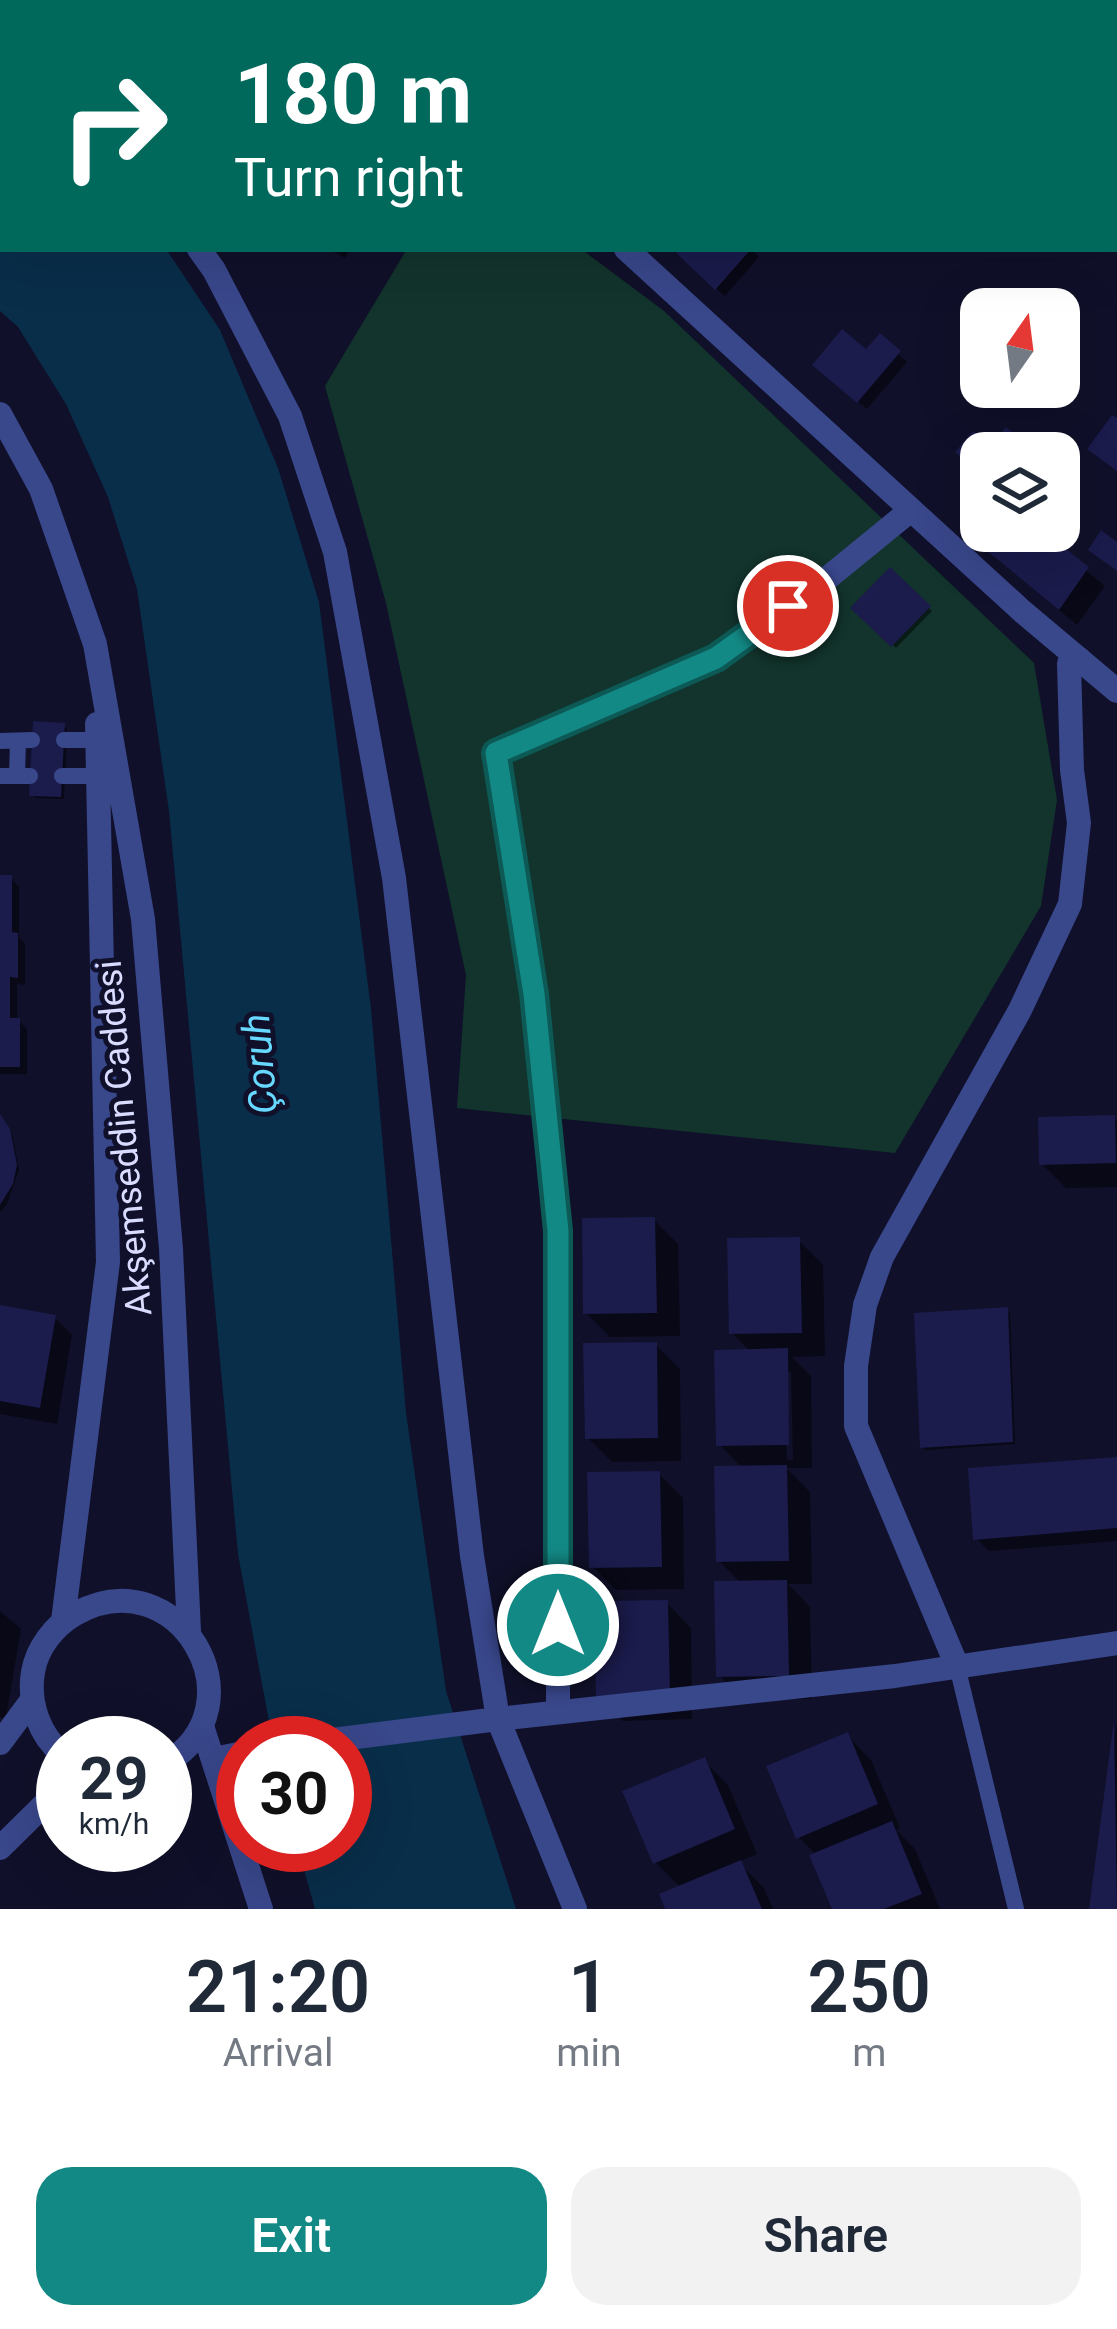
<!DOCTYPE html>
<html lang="en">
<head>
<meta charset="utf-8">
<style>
	:root { --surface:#fff; --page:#f2f2f3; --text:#1f2937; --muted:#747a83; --accent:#138985 }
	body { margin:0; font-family:Roboto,sans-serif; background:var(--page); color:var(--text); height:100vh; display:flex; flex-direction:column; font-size:45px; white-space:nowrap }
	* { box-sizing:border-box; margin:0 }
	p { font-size:39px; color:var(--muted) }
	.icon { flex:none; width:66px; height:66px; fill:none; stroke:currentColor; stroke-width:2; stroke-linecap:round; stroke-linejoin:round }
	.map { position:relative; height:1909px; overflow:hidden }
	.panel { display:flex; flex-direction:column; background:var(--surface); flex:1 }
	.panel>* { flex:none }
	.guide { position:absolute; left:0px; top:0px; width:1119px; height:252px; box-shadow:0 12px 48px #0002; background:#00695c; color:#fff; overflow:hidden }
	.needle { width:78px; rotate:14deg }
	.controls { position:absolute; left:960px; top:288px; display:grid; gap:24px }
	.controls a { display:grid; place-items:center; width:120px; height:120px; border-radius:24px; background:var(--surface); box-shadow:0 12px 48px #0002; font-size:60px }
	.speed { position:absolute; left:36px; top:1716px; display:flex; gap:24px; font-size:60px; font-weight:700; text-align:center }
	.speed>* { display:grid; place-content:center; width:156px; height:156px; border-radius:50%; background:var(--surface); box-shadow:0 12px 48px #0002; line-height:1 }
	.speed small { font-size:30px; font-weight:400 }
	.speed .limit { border:18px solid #d22; background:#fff; color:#111 }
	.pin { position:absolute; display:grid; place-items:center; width:102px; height:102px; color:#fff; margin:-51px; border:6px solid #fff; border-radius:50%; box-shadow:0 3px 12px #0007 }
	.me { position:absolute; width:132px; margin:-66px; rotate:0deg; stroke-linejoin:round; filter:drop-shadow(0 0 9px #0008) }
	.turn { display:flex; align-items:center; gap:42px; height:252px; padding:0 36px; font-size:54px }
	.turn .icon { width:156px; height:156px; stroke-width:2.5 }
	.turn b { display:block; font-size:84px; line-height:102px }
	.eta { display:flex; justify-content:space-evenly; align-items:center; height:204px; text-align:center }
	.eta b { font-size:72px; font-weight:600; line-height:84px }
	.cta { display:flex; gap:24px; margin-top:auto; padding:24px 36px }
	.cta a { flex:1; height:138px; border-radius:36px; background:var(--accent); color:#fff; font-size:48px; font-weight:600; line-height:138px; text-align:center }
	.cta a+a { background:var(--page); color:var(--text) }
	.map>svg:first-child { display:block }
</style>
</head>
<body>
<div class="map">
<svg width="1117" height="1909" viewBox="0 0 1117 1909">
	<rect width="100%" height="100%" fill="#10102a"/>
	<!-- green -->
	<path fill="#12342c" d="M407 249H581L664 311 1034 663 1057 800 1041 906 895 1153 457 1108 466 975 386 603 325 386Z"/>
	<!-- water -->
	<path fill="#092e4a" d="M0 104 3 249H166L220 330 278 468 319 602 371 1009 406 1413 446 1691 516 1909H315L297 1845H345V1743H273L238 1554 169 811 137 589 108 497 66 404 18 327 0 311Z"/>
	<!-- shadow -->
	<path fill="#0007" fill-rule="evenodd" d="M0 0H94L99 3H3V53Z
		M246 0H284L283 3Z
		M352 0H374L379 3H351Z
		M328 249H350L345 258Z
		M671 249H752L759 257 725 296Z
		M880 337 907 362 867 409 824 373 866 354Z
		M987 531H1038L1105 586 1077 625 996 558Z
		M890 571 932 611 896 648 855 608Z
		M63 726 67 729 64 799 36 798 32 795Z
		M0 878H11L19 887V938L25 944V985L17 984V1019L27 1029V1074H0Z
		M0 1118 12 1135 19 1170 7 1204 0 1212Z
		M1113 1118 1117 1121V1187L1066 1188 1042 1164Z
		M654 1220 678 1244 680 1336 610 1337 586 1313Z
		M799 1241 823 1265 825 1356 792 1357 811 1376 812 1468H786L810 1492 812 1584H788L810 1607 812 1699H743L719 1675 741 1583 719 1561 743 1469 719 1444 751 1352 732 1333ZM785 1372H791L793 1460H787Z
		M0 1308 55 1318 72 1335 57 1424 0 1414Z
		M1006 1310 1010 1313 1015 1444 926 1450 923 1447Z
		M656 1345 680 1369 681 1461 612 1462 588 1438Z
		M1117 1460V1541L989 1551 976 1538Z
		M659 1474 683 1498 684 1589 616 1590 592 1566Z
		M667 1603 691 1628 692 1719 623 1721 599 1696Z
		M0 1611 21 1629 6 1718 0 1717Z
		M1117 1721V1909H1092Z
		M847 1735 871 1760 900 1828 896 1830 915 1849 940 1909H835L817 1855 798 1837Z
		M704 1761 728 1785 757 1854 738 1862 764 1888 773 1909H669L681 1888 655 1862Z"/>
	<!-- building -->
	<path fill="#1b1b4c" d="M672 249H751L715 290Z
		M842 329 866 349 880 333 901 351 857 403 812 365Z
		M1112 415 1117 418V471L1087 449Z
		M1006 427 1030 447 1025 453H981V474L955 452 973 431 990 446Z
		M1101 530 1117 542V571L1088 550Z
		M983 531H1043L1089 567 1059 610 975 541Z
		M890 567 931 606 891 647 850 608Z
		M33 721 65 723 61 797 29 796Z
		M0 875H12V932L18 933V978L10 977V1018H20V1067H0Z
		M0 1114 10 1129 17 1165 13 1184 0 1205Z
		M1115 1115 1116 1163 1039 1165 1038 1117Z
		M655 1217 657 1313 583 1314 582 1218Z
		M800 1237 802 1333 729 1334 727 1238Z
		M0 1305 56 1315 40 1408 0 1401Z
		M1008 1307 1013 1442 920 1448 914 1313Z
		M657 1342 658 1438 585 1439 583 1343Z
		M788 1348 789 1445 716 1446 714 1350Z
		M1117 1457V1528L973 1540 968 1468Z
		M787 1465 789 1561 716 1562 714 1466Z
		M660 1471 662 1567 589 1568 587 1472Z
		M787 1580 789 1676 716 1677 714 1581Z
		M668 1600 670 1696 596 1698 594 1601Z
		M1114 1720 1117 1909H1089Z
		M848 1732 878 1804 796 1839 766 1766Z
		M705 1757 735 1829 653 1864 622 1791Z
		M892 1821 922 1894 884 1909H832L809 1855Z
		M741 1860 762 1909H665L659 1894Z"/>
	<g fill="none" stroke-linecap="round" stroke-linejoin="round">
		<!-- service -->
		<path stroke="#39478b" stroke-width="16" d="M64 740H97
			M0 741 32 740
			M0 776H30
			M17 776 18 741
			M62 776H97
			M957 1666 1016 1909"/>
		<!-- minor -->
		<path stroke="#39478b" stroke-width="24" d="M0 64 3 67
			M199 249 214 270 290 416 335 552 394 878 472 1556 498 1719 895 1676 1117 1643
			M957 1666 856 1426V1366L865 1305 882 1257 1020 1010 1070 904 1079 823 1072 770 1069 664 1079 659
			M558 1712V1231L534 995 496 753 716 658 824 581 911 510
			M202 1726 261 1909
			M309 1743 498 1719 575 1909
			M214 1759 243 1753"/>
		<!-- tertiary -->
		<path stroke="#39478b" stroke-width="24" d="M217 0 223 3
			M626 249 1023 612 1117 691
			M0 414 41 489 95 644 143 919 171 1249 189 1631
			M63 1621 108 1262 97 724
			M0 1743 32 1700
			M63 1755C39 1735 28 1703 33 1672 37 1648 54 1626 75 1614 177 1556 265 1705 165 1764
			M0 1848 63 1786"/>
	</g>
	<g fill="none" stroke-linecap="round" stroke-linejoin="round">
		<!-- route casing -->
		<g stroke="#0c5956" stroke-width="30">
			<path id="route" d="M558 1625V1231L534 994 496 753 716 658 788 606"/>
		</g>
		<!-- route -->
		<use href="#route" stroke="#138985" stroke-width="21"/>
	</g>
	<g text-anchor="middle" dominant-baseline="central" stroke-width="10" stroke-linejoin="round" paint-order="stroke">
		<!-- street labels -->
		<g font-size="36" fill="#d9dcff" stroke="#10102a">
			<text transform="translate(124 1138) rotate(-95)">Akşemseddin Caddesi</text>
		</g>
		<!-- water labels -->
		<g font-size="39" font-style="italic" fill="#67d8ff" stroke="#10102a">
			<text transform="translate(260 1064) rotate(-95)">Çoruh</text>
		</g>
	</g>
</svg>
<div class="controls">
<a><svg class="needle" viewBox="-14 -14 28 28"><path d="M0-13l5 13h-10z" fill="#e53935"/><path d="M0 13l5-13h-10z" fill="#747a83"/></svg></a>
<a><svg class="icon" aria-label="layers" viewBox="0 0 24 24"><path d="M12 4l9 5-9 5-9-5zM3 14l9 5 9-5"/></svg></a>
</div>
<div class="speed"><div>29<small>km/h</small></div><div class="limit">30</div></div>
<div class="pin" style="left:788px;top:606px;background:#d93025"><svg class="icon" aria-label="arrive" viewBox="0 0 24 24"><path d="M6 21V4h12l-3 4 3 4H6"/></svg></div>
<svg class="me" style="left:558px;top:1625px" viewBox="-20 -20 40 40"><circle r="17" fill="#138985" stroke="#fff" stroke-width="3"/><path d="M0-11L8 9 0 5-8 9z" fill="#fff"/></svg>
<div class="guide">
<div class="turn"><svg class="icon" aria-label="right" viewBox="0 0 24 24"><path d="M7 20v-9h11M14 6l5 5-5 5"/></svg><div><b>180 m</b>Turn right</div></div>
</div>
</div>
<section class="panel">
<div class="eta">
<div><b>21:20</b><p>Arrival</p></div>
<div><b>1</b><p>min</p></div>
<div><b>250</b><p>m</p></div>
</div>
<div class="cta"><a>Exit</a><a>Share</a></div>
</section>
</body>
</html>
